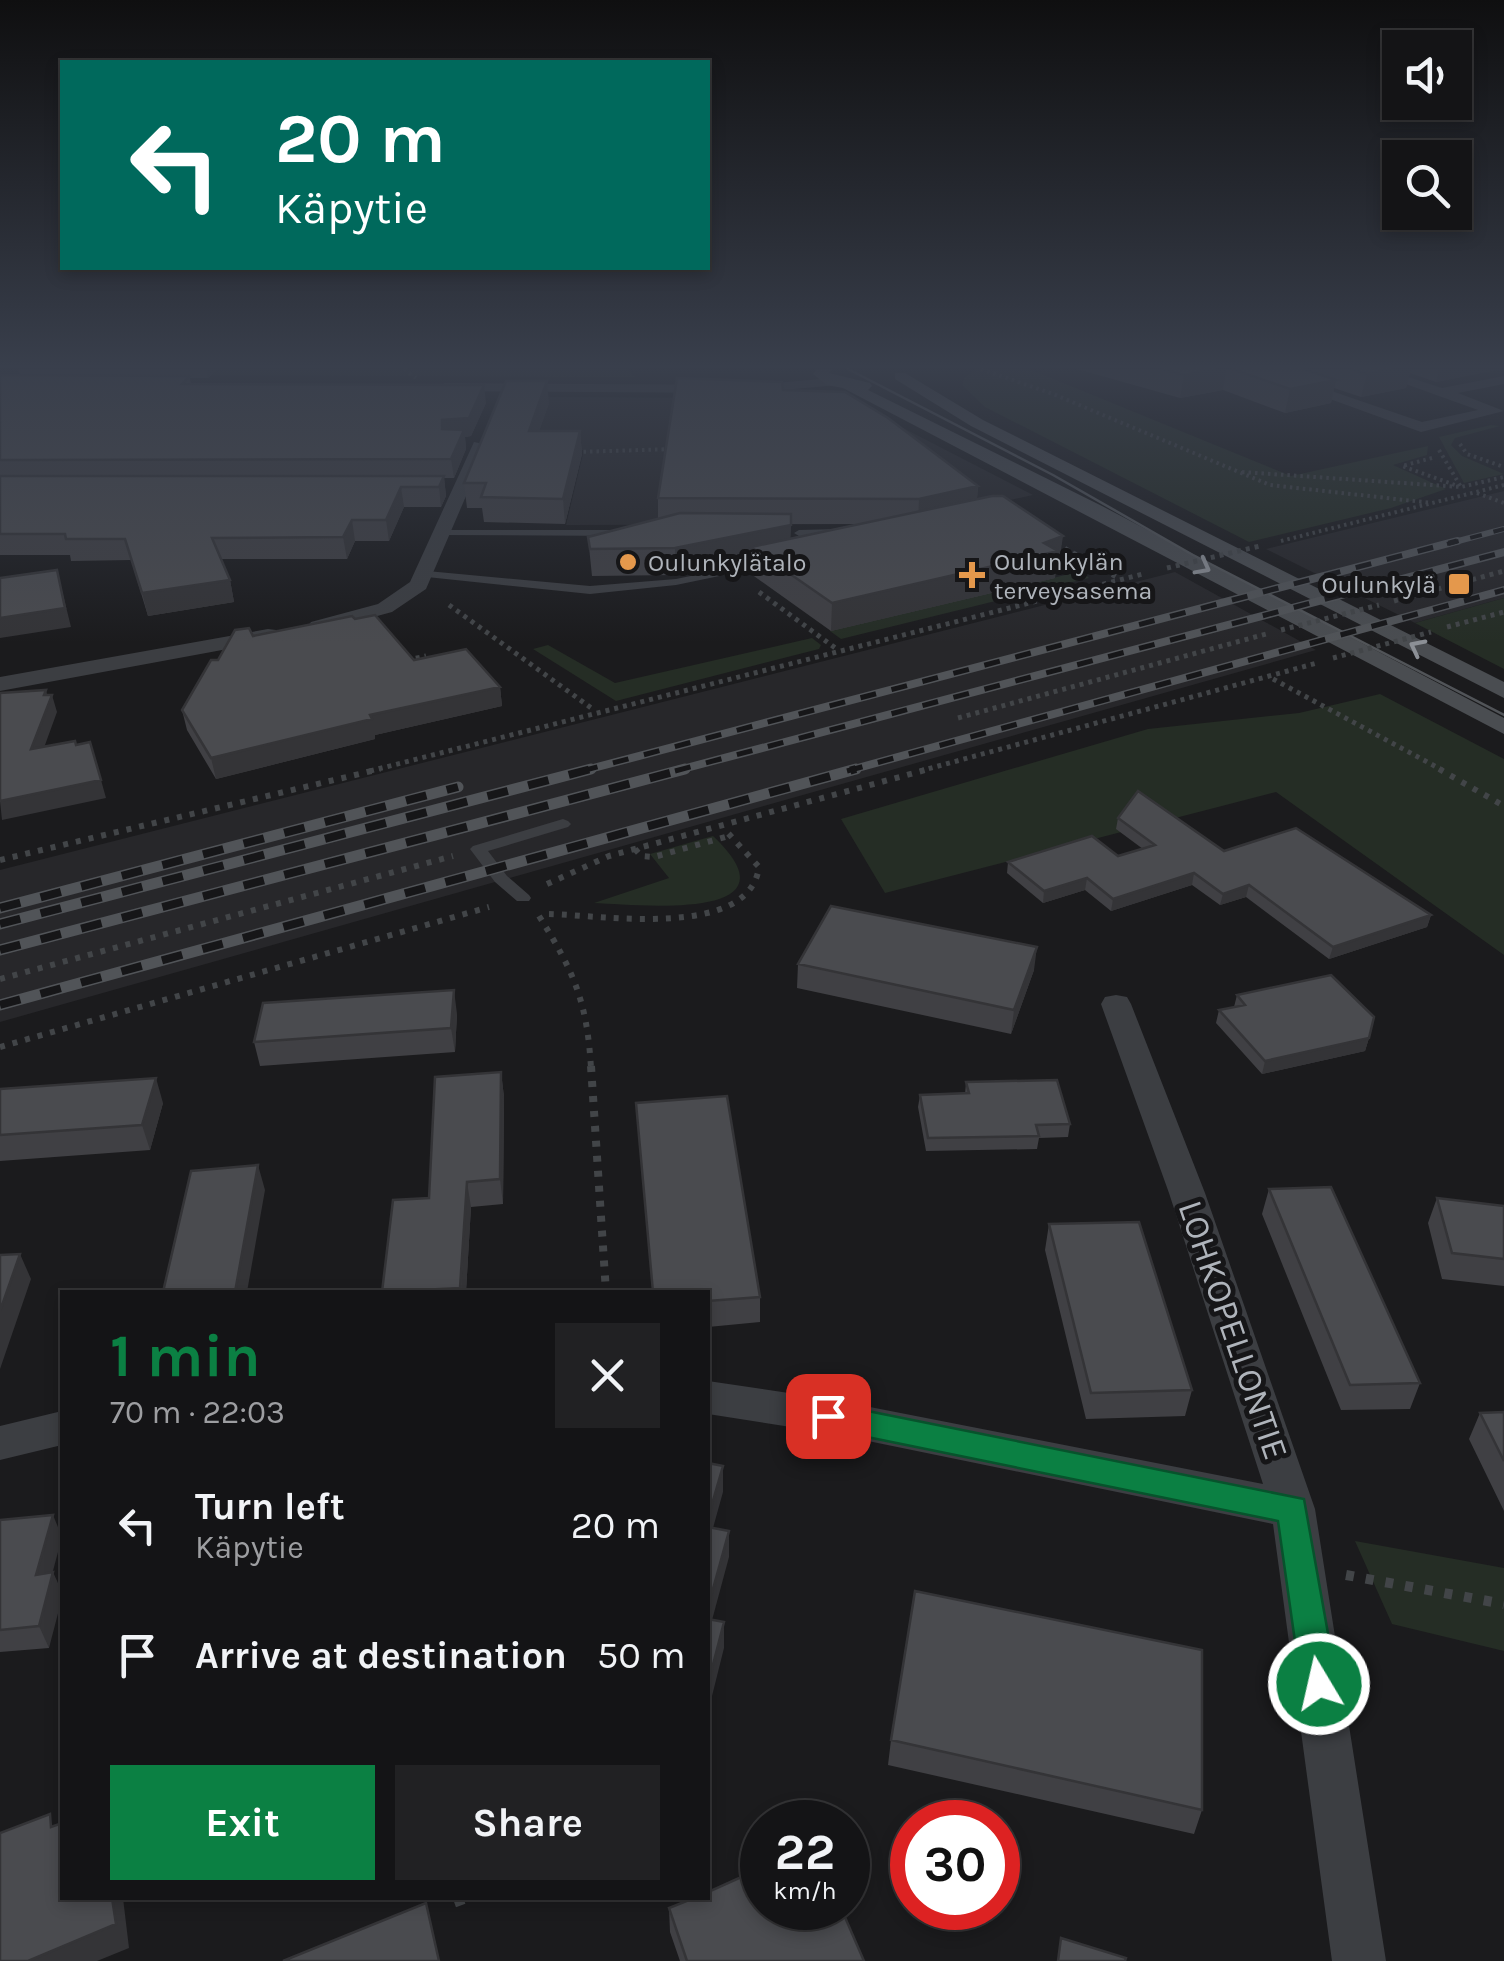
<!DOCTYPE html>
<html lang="en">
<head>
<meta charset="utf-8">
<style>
	:root { --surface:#141416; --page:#212123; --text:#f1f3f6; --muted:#9d9ea1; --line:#333335; --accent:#0b8043 }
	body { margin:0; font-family:Karla,sans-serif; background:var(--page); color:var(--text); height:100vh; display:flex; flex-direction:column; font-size:38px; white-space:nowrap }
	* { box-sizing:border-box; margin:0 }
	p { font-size:32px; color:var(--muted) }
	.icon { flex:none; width:55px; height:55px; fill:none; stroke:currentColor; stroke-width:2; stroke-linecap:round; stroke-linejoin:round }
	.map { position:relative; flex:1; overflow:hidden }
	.details { position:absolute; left:60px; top:1290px; width:650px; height:610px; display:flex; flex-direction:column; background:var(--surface); border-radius:0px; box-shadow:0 5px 15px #0003,0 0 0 2px var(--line) }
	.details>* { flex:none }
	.hud { position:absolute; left:60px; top:60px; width:650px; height:210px; border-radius:0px; box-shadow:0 5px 15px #0003,0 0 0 2px var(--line); background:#00695c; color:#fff; overflow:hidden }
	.controls { position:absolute; left:1382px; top:30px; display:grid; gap:20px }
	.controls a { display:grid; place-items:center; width:90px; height:90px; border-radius:0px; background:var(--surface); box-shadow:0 5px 15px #0003,0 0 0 2px var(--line); font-size:50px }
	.speed { position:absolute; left:740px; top:1800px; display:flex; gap:20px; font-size:50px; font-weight:700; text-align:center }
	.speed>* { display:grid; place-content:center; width:130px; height:130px; border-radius:50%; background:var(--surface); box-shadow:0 5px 15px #0003,0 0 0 2px var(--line); line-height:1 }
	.speed small { font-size:25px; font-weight:400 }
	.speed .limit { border:15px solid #d22; background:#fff; color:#111 }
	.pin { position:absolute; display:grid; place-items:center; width:85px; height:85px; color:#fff; margin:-42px; border-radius:20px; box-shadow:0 5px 15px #0006 }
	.me { position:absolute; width:110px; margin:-55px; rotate:351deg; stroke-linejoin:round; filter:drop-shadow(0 0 8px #0008) }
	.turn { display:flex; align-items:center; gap:35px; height:210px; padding:0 50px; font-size:45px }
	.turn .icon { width:130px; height:130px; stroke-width:2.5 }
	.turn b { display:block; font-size:70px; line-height:85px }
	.round { display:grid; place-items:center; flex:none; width:105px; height:105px; border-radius:0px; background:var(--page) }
	.head { display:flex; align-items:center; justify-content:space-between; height:170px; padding:0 50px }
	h1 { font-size:60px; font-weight:700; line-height:75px; color:var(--accent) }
	.cta { display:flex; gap:20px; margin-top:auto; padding:20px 50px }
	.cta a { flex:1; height:115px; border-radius:0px; background:var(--accent); color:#fff; font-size:40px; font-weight:700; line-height:115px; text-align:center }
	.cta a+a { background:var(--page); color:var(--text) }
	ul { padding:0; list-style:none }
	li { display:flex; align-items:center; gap:30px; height:130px; padding:0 50px }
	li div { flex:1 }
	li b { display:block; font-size:38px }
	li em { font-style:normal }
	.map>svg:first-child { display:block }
</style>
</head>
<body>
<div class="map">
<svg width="1504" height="1961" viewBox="0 0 1504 1961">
	<rect width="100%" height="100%" fill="#1b1b1d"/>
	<!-- built -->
	<path fill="#27272a" d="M538 397 766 398 874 413 1033 495 897 524 566 525 584 450H500Z
		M1504 491V598L1415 623 1266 549Z
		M1175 572 1316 650 0 1022V870Z"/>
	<!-- green -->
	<path fill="#252d25" d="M96 369H627L636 377 95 375Z
		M978 369H1029L1291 476 1428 446 1427 455 1393 465 1446 489 1391 508 1249 542 985 407 962 385 965 377Z
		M1491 425 1500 426 1455 438 1451 445 1462 456 1504 474 1464 483 1439 437Z
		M1082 571 1089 578 841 639 830 631Z
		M1504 598V669L1415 623Z
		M812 638 821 645 819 649 616 701 533 649 548 645 615 683Z
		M1380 694 1504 759V955L1276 792 885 893 841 819 1148 729 1299 713Z
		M713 836C804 922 639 905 594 903L669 878 650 854Z
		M1355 1541 1504 1568V1651L1392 1624Z"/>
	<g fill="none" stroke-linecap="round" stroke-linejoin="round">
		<!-- path-far4 -->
		<path stroke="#424548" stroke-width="4" stroke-dasharray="2.5 4" stroke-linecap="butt" d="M404 369 416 378
			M981 369 1053 394 1270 485 1432 503
			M1460 444 1467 454 1504 467
			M1439 450 1461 487
			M577 452 674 449
			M1432 458 1402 466 1455 485
			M1242 472 1461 487 1504 477
			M1477 493 1504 503
			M1281 541 1504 485"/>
		<!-- path-far3 -->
		<path stroke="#424548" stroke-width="5" stroke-dasharray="4 5" stroke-linecap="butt" d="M1057 544 1120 579
			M759 592 838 650
			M1394 601 1504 571
			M449 605 594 710
			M1447 627 1504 612
			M407 660 426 656
			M1273 679 1444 771
			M958 718 1266 634
			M370 771 1143 574
			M920 771 1317 663"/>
		<!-- path-far2 -->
		<path stroke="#424548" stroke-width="6" stroke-dasharray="5 8" stroke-linecap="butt" d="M1439 769 1504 806
			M635 849 641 856 654 857 729 836
			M0 860 380 769
			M547 884 609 856 929 769
			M549 914C602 915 749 940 759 867L727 832
			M539 916C574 972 587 1001 591 1068
			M0 979 453 856
			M0 1047 489 907"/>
		<!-- path-far1 -->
		<path stroke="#424548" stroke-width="8" stroke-dasharray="6 9" stroke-linecap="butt" d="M591 1066 606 1292"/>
		<!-- path -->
		<path stroke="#424548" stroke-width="10" stroke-dasharray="8 12" stroke-linecap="butt" d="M1346 1575 1504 1604
			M458 1898 463 1912"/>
		<!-- service -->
		<path fill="#3c3e42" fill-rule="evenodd" d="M840 529 844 530V534L799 536 794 533 799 530Z
			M444 530H628L633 533 628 536 440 535V531Z
			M773 559 779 562 777 564 676 585 590 594 427 577 421 574 427 571 590 586 676 579Z
			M563 819 568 821 571 824 568 827 488 851 507 876 529 895 531 898 529 901H517L495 882 470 849 473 846Z"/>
		<!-- minor -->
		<path fill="#3c3e42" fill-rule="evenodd" d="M1247 369H1267L1422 422 1478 410 1364 369H1384L1442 388 1504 376V384L1458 393 1504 411 1421 432Z
			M474 442 488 445 426 589 392 612 318 632 311 630 308 626 311 622 378 604 410 582Z
			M268 629 276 630 279 635 276 640 0 691V677Z
			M1116 995 1127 997 1131 1004 1205 1193 1315 1509 1386 1961H1332L1273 1524 829 1433 708 1414V1381L829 1399 1263 1484 1169 1193 1101 1004 1105 997Z
			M62 1411V1445L0 1460V1426Z"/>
		<!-- tertiary -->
		<path fill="#3c3e42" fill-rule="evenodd" d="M832 378 839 382 837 385 752 393 445 391 438 387 445 383 752 385Z"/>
		<!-- secondary -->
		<path fill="#4a4d51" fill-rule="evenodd" d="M817 369H832L829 373 870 383 872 386 868 390 1102 506 1504 718V734L843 388 827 385 813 374Z
			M895 373H905L983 420 1504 682V698L971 426 895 379Z"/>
		<!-- tram -->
		<path stroke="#515458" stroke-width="2.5" d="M848 369 1053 475 1193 555 1504 715"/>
		<!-- rail-far2 casing -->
		<g stroke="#515458" stroke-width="6">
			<path id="rail-far2" d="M1447 544 1504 529"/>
		</g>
		<!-- rail-far1 casing -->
		<g stroke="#515458" stroke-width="8">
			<path id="rail-far1" d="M582 771 1457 541
				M675 771 1504 552
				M847 771 1504 590"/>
		</g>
		<!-- rail casing -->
		<g stroke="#515458" stroke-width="11">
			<path id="rail" d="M0 908 458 787
				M0 924 591 769
				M0 950 685 769
				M0 1005 856 769"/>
		</g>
		<!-- rail-far2 -->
		<use href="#rail-far2" stroke="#161618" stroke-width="4" stroke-dasharray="12" stroke-linecap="butt"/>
		<!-- rail-far1 -->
		<use href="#rail-far1" stroke="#161618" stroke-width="5" stroke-dasharray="16" stroke-linecap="butt"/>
		<!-- rail -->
		<use href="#rail" stroke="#161618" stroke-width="8" stroke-dasharray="21" stroke-linecap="butt"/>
		<!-- path-bridge -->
		<path stroke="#424548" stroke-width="5" stroke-dasharray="4 5" stroke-linecap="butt" d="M1167 568 1260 546
			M1281 630 1379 605
			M1333 658 1431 632"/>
	</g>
	<!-- wall -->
	<path fill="#404044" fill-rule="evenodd" d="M18 369H218L208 378H190L191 384 486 403 471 436 465 437 466 449 454 478H444L446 496 441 507H404L389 541H355L347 559H221L230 580 234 602 148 616 131 560 71 561 70 555H0V375H20Z
		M1077 369H1501L1436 382 1410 373 1406 388 1361 397 1334 388 1331 403 1285 413 1223 390 1180 398Z
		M783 390 978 486 977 499 1059 563 1056 564 1055 578 831 631 751 574V559L675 575 592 576 588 537 658 519V498ZM791 524H857L790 538Z
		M549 403 539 431H580L582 454 565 524 484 522 482 508H467L464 483Z
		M355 619 414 660 500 687 502 706 375 735V739L216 779 187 730 182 710 218 660 253 636Z
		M1118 818 1431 915 1427 927 1329 959 1246 897 1220 905 1192 885 1111 911 1085 890 1043 903 1007 873 1008 862 1118 856 1143 849 1116 829Z
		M798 964 1034 970 1011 1034 797 988Z
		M1237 995 1369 1038 1365 1051 1262 1074 1216 1023 1219 1010 1234 1007Z
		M457 1014 455 1052 260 1066 254 1042Z
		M501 1072 504 1097 503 1204 471 1207 466 1292H382L429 1198Z
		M966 1082 1070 1124 1068 1137 1039 1138 1037 1149 926 1151 918 1107 920 1095 965 1094Z
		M0 1089 163 1103 150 1150 0 1161Z
		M636 1103 760 1297V1322L708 1327V1292H653Z
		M1269 1189 1420 1383 1410 1409 1341 1410 1262 1214Z
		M1437 1198 1504 1206V1286L1442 1279 1428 1223Z
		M1049 1224 1192 1390 1185 1416 1086 1419 1045 1250Z
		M1504 1412V1511L1469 1439 1480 1413Z
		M0 1520 53 1572 49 1648 0 1652Z
		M891 1740 1202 1810 1194 1834 888 1765Z
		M758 1902 864 1961H680L670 1932 669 1908Z"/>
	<!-- shaded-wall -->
	<path fill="#343437" d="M206 369H218L208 378Z
		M1216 369H1226L1223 390 1180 398 1184 375Z
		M1393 369H1411L1406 388 1361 397 1367 374Z
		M1439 369H1501L1436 382Z
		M1336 380 1331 403 1285 413 1290 389Z
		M547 381 549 403 531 454 529 431Z
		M484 385 486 403 471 436 465 437 466 449 454 478 451 459 444 439 442 420Z
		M580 431 582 454 565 524 563 499Z
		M444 476 446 496 441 507 439 487Z
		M978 486 976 511 918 524 919 499Z
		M401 487 404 507 389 541 386 520Z
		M352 520 355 541 347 559 343 537Z
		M791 525 790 551 751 547V559L675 575V548Z
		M1063 536 1059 563 1056 564 1055 578 831 631 832 603 1044 543Z
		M57 570 71 627 0 638V618Z
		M230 580 234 602 148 616 142 593Z
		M500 687 502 706 375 735V739L216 779 211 758 370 715Z
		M46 690 49 702 52 695 57 712 37 767 31 749Z
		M101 780 106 798 2 820 0 801Z
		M1194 873 1192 885 1111 911 1113 899Z
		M1087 878 1085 890 1043 903 1044 891Z
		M1249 885 1246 897 1220 905 1223 894Z
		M1431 915 1427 927 1329 959 1333 947Z
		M1037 947 1034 970 1011 1034 1014 1010Z
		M454 990 457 1014 455 1052 451 1028Z
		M1369 1038 1365 1051 1262 1074 1265 1061Z
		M501 1072 504 1097 503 1204 500 1179Z
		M156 1078 163 1103 150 1150 142 1125Z
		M258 1165 265 1190 247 1292H235Z
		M467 1182 471 1207 466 1292H461Z
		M20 1254 31 1279 0 1369V1311Z
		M723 1466V1492L708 1546V1518Z
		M53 1515 62 1537 46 1597 36 1575Z
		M729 1531V1557L708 1635V1607Z
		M53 1572 62 1592V1598L49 1648 39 1626Z
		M724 1622V1648L708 1712V1684Z
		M112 1898H123L129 1948 97 1961H28Z"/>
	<!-- building -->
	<path fill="#4a4b4f" stroke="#343437" stroke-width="2.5" d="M1162 369H1216L1184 375Z
		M1232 369H1304L1336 380 1290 389Z
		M1351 369H1393L1367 374Z
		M0 375 190 376 182 384 484 385 469 418 442 420V429L464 430 451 459 0 460Z
		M677 378 782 382 783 390 845 392 888 418 978 486 919 499 658 498Z
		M506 381H547L529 431H580L563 499 481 497 486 483H464Z
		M0 476H444L439 487H401L386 520H352L343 537 212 538 230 580 142 593 125 539H66L65 534H0Z
		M992 496H1003L1063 536 1044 543 1058 551 832 603 751 547Z
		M680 513 791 514V525L675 548 590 549 588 537Z
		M57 570 65 608 0 618V578Z
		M375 615 414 660 466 649 500 687 370 715 372 719 211 758 182 710 211 660H218L235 630 249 628 253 636 352 616 355 619Z
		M46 690 44 695H52L31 749 75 741 76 745 90 742 101 780 0 801V693Z
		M1138 791 1224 851 1296 828 1431 915 1333 947 1249 885 1223 894 1194 873 1113 899 1087 878 1044 891 1008 862 1092 836 1118 856 1155 845 1118 818Z
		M831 906 1037 947 1014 1010 798 964Z
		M1331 975 1374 1017 1369 1038 1265 1061 1219 1010 1245 1005 1237 995Z
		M454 990 451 1028 254 1042 263 1003Z
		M501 1072 500 1179 467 1182 460 1288 382 1292 393 1200 429 1198 435 1077Z
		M156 1078 142 1125 0 1135V1089Z
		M1057 1080 1070 1124 1036 1125 1039 1136 928 1138 920 1095 969 1093 966 1082Z
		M727 1096 760 1297 708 1301V1292H653L636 1103Z
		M258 1165 235 1292H163L191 1171Z
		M1331 1187 1420 1383 1350 1385 1269 1189Z
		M1437 1198 1504 1206V1259L1452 1253Z
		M1139 1222 1192 1390 1091 1393 1049 1224Z
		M20 1254 0 1311V1255Z
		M1504 1412V1461L1480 1413Z
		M708 1463 723 1466 708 1518Z
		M53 1515 36 1575 53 1572 39 1626 0 1630V1520Z
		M708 1527 729 1531 708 1607Z
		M915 1591 1202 1650V1810L891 1740Z
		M708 1619 724 1622 708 1684Z
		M50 1814 51 1827 62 1823V1898H112L116 1924 28 1961H0V1833Z
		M748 1874 758 1902 762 1900V1908H841L864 1961H687L669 1908 694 1898H708V1892Z
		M426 1903 439 1961H283Z
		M1061 1938 1126 1958 1125 1961H1058Z"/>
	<!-- one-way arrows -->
	<defs><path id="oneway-chevron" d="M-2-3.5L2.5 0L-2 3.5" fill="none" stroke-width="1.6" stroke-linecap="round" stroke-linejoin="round" transform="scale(2.5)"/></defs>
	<g stroke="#8c9096">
		<use href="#oneway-chevron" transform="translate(1203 567) rotate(28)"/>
		<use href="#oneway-chevron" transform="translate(1417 647) rotate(-153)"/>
	</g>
	<!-- sky -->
	<linearGradient id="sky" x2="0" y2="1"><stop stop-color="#0f0f10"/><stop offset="0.57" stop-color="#393f4c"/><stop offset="1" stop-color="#393f4c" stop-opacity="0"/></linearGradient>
	<rect width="1504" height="643" fill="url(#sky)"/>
	<!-- route -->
	<path fill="#0b8043" stroke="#07532c" stroke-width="2.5" d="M828 1403 1304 1499 1337 1684 1332 1697 1319 1702 1306 1697 1301 1684 1278 1521 828 1429 817 1425 813 1416 817 1407Z"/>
	<!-- markers -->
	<g fill="#e4984c" stroke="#161618" stroke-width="4">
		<circle cx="628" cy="562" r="10"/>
		<path d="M967 560h10v10h10v10h-10v10h-10v-10h-10v-10h10z"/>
		<rect x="1447" y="572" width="24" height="24" rx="5"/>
	</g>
	<g text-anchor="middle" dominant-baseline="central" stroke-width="10" stroke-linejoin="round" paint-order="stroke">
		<!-- far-poi labels -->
		<g font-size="25" fill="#afb4bb" stroke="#161618" text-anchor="start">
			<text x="994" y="561">Oulunkylän<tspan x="994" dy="29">terveysasema</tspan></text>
			<text x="648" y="562">Oulunkylätalo</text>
			<text x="1436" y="584" text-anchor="end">Oulunkylä</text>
		</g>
		<!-- near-street labels -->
		<g font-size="35" fill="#afb4bb" stroke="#161618">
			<text transform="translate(1233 1330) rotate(71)">LOHKOPELLONTIE</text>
		</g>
	</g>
</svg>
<div class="controls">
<a><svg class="icon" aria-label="sound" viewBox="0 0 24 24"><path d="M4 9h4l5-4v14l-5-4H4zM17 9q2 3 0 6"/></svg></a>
<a><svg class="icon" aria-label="search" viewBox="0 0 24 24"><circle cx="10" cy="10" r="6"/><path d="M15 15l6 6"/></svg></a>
</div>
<div class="speed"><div>22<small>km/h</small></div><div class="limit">30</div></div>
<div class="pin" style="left:828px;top:1416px;background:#d93025"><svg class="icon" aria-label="arrive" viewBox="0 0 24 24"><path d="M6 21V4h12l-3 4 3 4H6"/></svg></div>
<svg class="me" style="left:1319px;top:1684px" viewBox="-20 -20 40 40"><circle r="17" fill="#0b8043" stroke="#fff" stroke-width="3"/><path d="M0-11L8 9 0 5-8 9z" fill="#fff"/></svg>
<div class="hud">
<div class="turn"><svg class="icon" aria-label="left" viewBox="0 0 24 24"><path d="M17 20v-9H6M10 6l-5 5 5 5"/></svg><div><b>20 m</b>Käpytie</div></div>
</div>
<section class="details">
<div class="head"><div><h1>1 min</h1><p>70 m · 22:03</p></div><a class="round"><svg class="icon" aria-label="close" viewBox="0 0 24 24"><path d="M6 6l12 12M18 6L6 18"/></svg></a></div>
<ul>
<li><svg class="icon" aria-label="left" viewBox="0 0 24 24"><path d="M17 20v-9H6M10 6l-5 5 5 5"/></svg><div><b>Turn left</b><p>Käpytie</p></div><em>20 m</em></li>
<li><svg class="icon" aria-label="arrive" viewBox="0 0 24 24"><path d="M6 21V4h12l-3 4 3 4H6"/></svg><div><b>Arrive at destination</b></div><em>50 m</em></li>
</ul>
<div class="cta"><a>Exit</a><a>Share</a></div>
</section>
</div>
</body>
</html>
